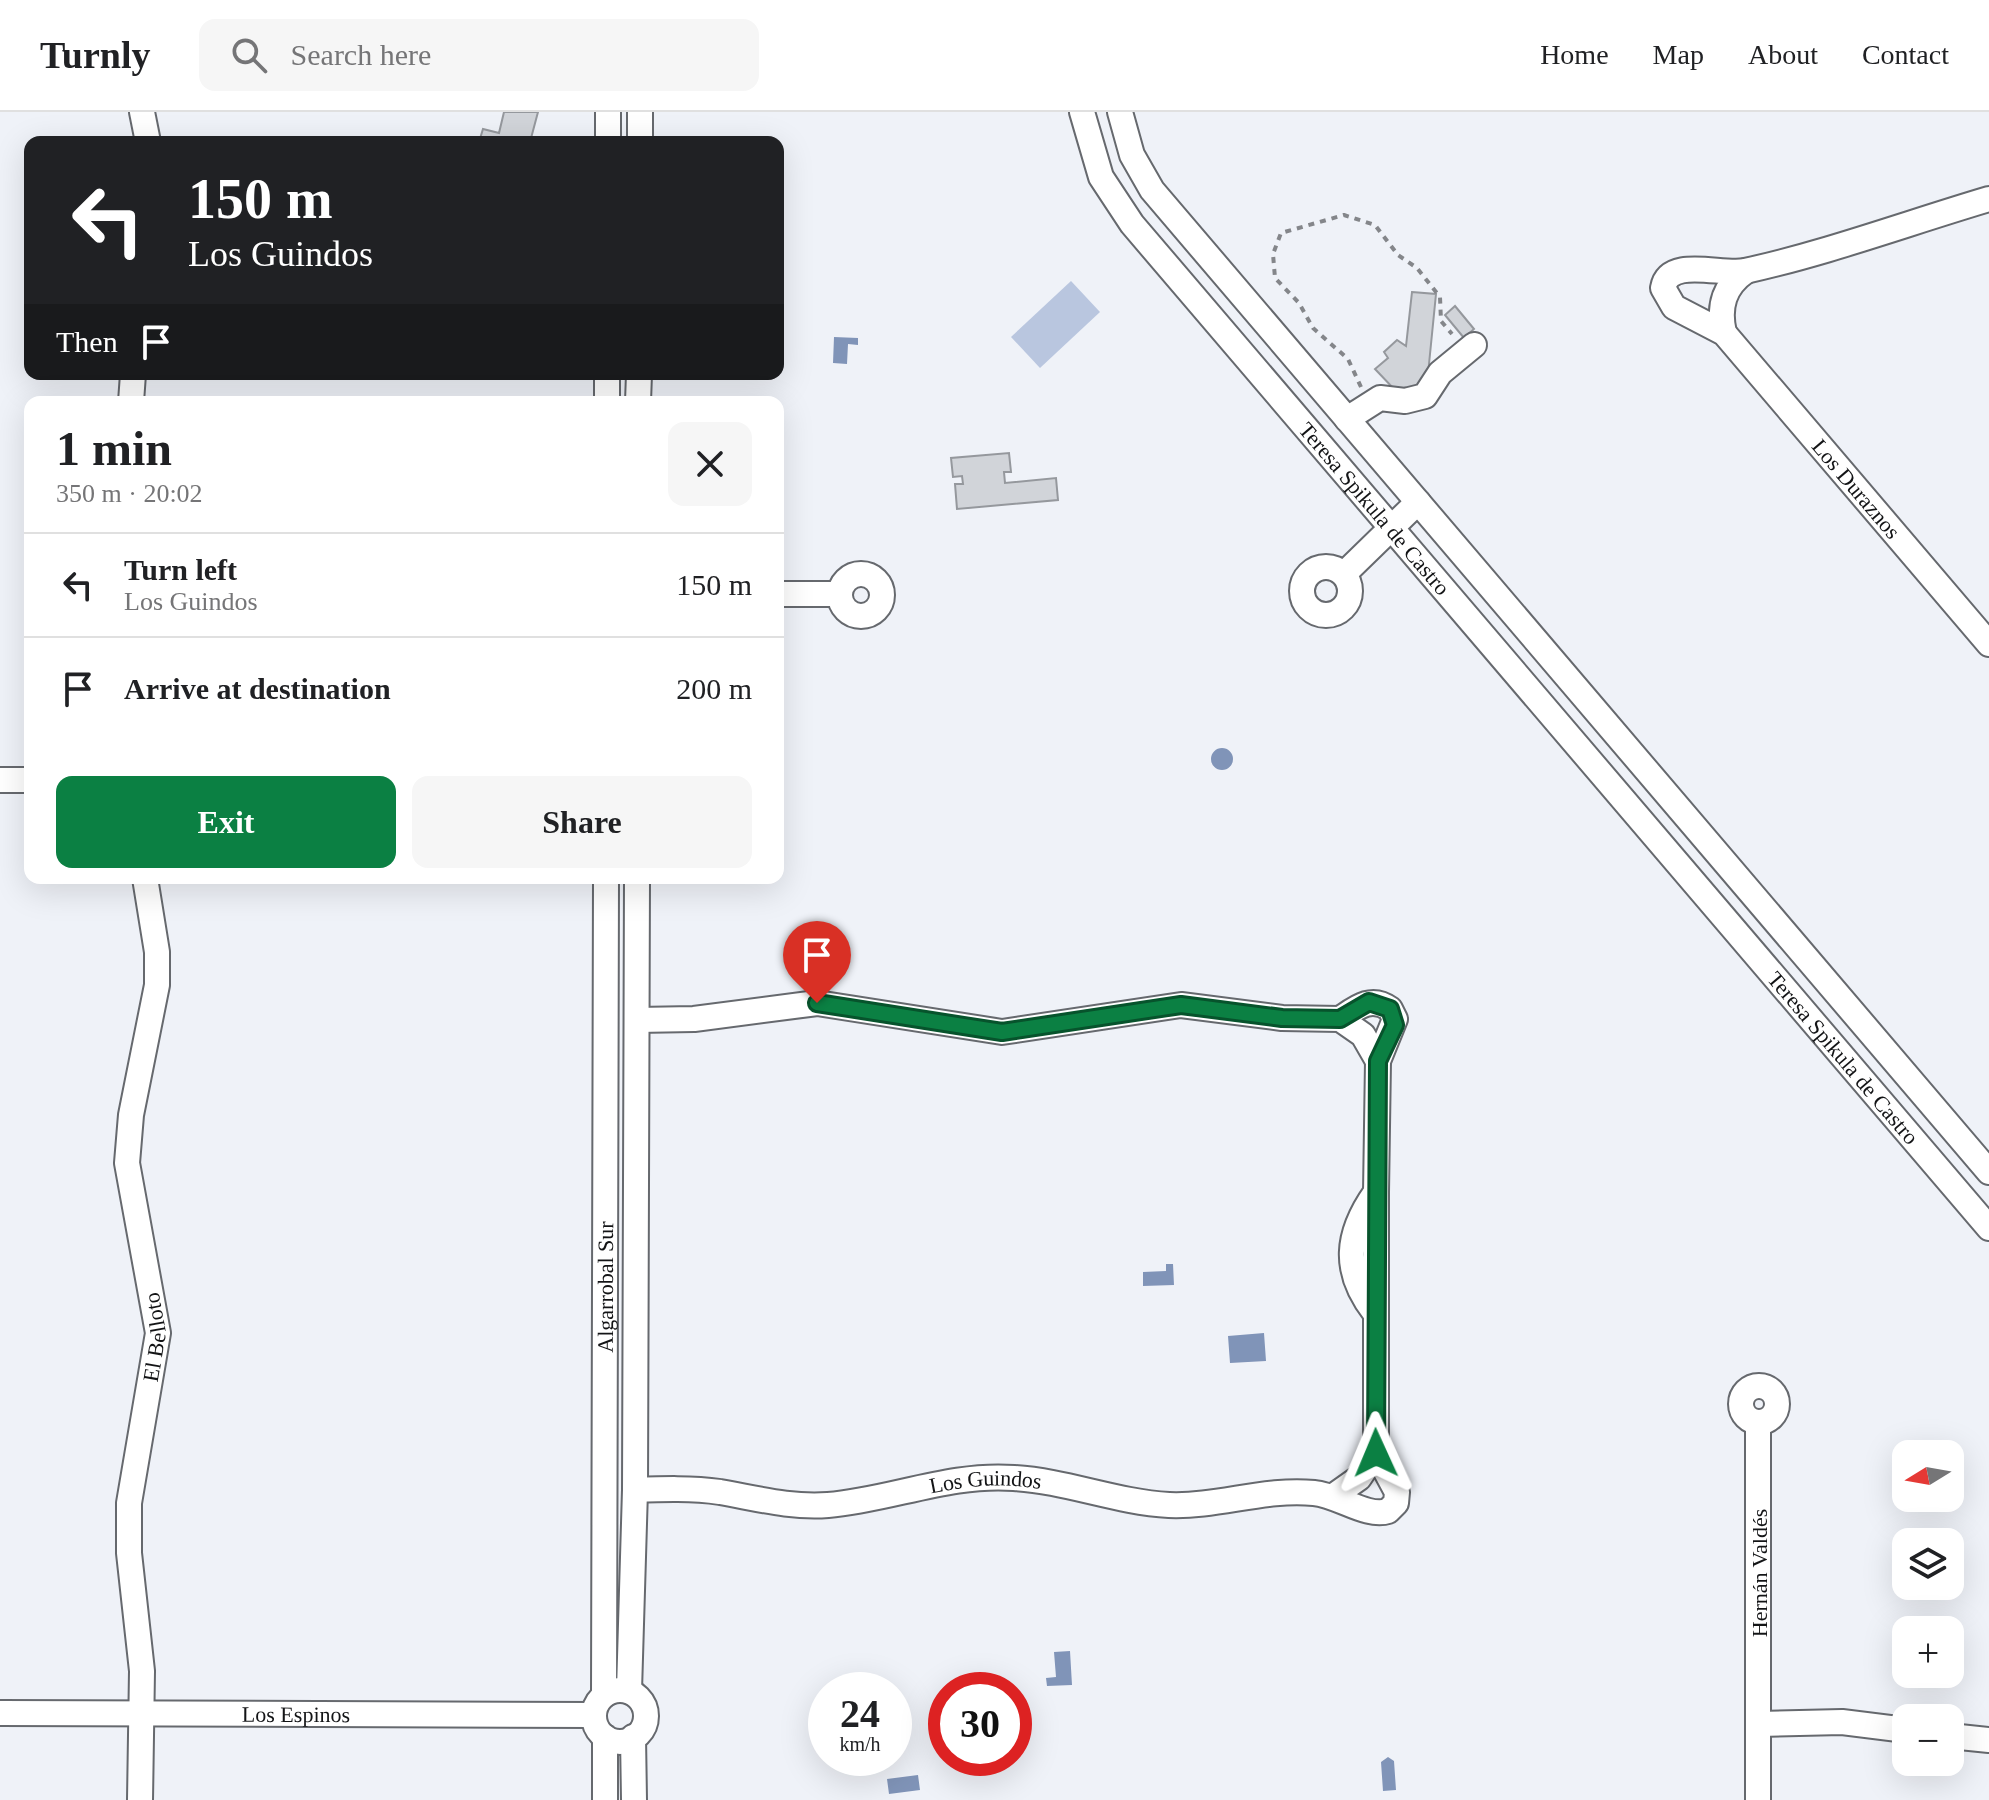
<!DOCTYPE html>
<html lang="en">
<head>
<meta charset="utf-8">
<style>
	:root { --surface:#fff; --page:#f6f6f6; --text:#202124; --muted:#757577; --line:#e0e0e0; --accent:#0b8043 }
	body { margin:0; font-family:"Times New Roman",serif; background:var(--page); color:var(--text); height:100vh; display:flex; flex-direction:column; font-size:30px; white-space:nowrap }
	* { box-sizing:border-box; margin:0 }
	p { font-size:26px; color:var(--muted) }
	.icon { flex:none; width:44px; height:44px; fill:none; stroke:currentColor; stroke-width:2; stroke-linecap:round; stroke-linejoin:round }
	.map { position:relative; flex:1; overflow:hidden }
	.drawer { position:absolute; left:24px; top:284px; width:760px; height:488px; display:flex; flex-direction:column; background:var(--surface); border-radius:16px; box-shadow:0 8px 32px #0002 }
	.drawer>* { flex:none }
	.guide { position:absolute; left:24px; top:24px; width:760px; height:244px; border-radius:16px; box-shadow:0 8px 32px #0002; background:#202124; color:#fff; overflow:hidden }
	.needle { width:52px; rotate:259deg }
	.fabs { position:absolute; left:1892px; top:1328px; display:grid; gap:16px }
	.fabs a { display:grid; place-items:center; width:72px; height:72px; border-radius:16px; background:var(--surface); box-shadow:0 8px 32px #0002; font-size:40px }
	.speed { position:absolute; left:808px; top:1560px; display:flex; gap:16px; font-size:40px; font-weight:700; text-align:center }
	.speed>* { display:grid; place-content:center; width:104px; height:104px; border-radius:50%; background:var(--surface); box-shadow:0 8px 32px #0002; line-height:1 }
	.speed small { font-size:20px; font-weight:400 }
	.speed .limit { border:12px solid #d22; background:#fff; color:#111 }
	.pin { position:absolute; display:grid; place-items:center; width:68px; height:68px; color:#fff; margin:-82px -34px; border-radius:50% 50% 50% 0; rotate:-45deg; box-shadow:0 0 8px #0007 }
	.pin .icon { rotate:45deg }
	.me { position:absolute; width:88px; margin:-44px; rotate:359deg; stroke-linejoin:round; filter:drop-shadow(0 0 6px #0008) }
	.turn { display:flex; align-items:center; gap:28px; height:168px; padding:0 32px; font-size:36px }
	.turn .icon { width:104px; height:104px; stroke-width:2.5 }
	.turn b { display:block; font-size:56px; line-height:68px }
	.then { display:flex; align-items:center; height:76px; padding:0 32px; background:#0003; gap:16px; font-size:30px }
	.round { display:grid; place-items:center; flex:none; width:84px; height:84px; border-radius:16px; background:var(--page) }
	.headline { display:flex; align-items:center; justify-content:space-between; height:136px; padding:0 32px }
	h1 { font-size:48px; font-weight:800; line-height:60px }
	.action { display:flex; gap:16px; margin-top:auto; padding:16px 32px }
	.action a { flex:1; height:92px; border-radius:16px; background:var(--accent); color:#fff; font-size:32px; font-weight:800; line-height:92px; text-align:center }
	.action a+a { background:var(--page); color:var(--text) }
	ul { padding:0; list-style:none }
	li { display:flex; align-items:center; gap:24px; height:104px; padding:0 32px; border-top:2px solid var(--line) }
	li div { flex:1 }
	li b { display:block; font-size:30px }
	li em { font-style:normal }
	header { display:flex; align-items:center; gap:48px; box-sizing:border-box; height:112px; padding:0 40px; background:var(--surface); border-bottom:2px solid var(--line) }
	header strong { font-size:38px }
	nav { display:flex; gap:44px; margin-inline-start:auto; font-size:28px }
	.search { width:560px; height:72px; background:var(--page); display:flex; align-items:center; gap:20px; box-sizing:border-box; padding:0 28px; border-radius:16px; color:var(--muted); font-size:30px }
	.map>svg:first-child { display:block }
</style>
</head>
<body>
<header>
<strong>Turnly</strong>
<div class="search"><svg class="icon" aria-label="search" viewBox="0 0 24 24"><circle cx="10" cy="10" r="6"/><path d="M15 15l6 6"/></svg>Search here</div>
<nav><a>Home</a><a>Map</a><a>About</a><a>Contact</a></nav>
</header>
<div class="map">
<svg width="1989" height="1688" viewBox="0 0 1989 1688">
	<rect width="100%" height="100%" fill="#eff2f8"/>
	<!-- green -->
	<path fill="#b9c6df" d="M1071 169 1100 200 1040 256 1011 225Z"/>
	<!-- water -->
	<path fill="#8094b8" d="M834 225 858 226V233L848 232 847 252 833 251Z
		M1211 647a11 11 0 1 1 22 0a11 11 0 1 1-22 0Z
		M1166 1152H1173L1174 1173 1143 1174V1160L1166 1159Z
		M1264 1221 1266 1249 1230 1251 1228 1224Z
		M1070 1539 1072 1573 1047 1574 1046 1566 1056 1565 1054 1540Z
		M1388 1645 1394 1649 1396 1678 1383 1679 1381 1650Z
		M918 1663 920 1678 889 1682 887 1667Z"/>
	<!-- building -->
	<path fill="#d1d4d9" stroke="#95989d" stroke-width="2" d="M504 0H538L530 30H479L483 17 499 21Z
		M1412 180 1436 182 1428 262 1423 270 1411 277H1394L1375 257 1388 246 1384 240 1397 228 1406 234Z
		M1455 194 1474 217 1464 226 1445 203Z
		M1009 341 1011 360H1004L1005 371 1056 366 1058 388 957 397 955 372H963L962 364 953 365 951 346Z"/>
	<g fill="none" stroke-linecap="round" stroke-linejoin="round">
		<!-- minor casing -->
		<g stroke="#66696e" stroke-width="28">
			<g id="minor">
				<path d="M142 0 148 30"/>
				<path id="s1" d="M1082 0 1101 65 1132 112 1989 1116"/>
				<path d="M1120 0 1132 43 1152 78 1989 1060"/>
				<path d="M608 30V0"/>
				<path d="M640 30V0"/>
				<path id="s2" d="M1989 87C1908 111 1827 141 1745 159 1722 164 1669 144 1663 176L1674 195 1724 221 1989 532"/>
				<path d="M1724 221C1718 195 1724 174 1746 159"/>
				<path d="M131 290 133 262"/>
				<path d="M607 290V262"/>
				<path d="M638 290 639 262"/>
				<path d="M1347 307 1380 286 1405 289 1425 284 1440 261 1474 233"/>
				<circle cx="1326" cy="479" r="24"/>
				<circle cx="861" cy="483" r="21"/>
				<path d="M1344 462 1418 390"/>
				<path d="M778 482H840"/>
				<path d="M0 668H30"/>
				<path d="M637 908 694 907 817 891 1002 920 1181 893 1282 906 1340 907 1363 923 1378 949"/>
				<path d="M1375 1201C1342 1159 1346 1122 1376 1080"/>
				<circle cx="1759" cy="1292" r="18"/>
				<path id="s3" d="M635 1378C663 1377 692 1376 720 1380 755 1386 791 1396 828 1393 890 1388 950 1361 1014 1366 1066 1369 1116 1390 1169 1393 1218 1395 1265 1376 1314 1381 1338 1383 1367 1406 1388 1399L1396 1391 1397 1380 1376 1341V1080L1378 949 1395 907 1390 897C1371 883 1356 896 1340 907"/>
				<path d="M1335 1383 1359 1366 1376 1341"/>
				<circle cx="620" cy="1604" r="26"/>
				<path d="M629 1579 635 1378 637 766"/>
				<path id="s4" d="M604 1583 606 766"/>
				<path id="s5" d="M0 1601 594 1603"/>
				<path d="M1759 1612 1842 1610 1906 1618"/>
				<path d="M1950 1624 1989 1628"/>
				<path d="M633 1625 634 1688"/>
				<path id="s6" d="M140 1688 142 1559 129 1441V1391L158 1221 127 1051 131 1003 157 873V840L145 766"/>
				<path d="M605 1688V1625"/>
				<path d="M1758 1688V1311"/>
			</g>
		</g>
		<!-- path -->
		<path stroke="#84868a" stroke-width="4" stroke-dasharray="6 6" stroke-linecap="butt" d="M1361 275 1348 247 1313 216 1299 191 1275 166 1273 142 1281 121 1344 103 1375 113 1398 143 1417 156 1440 185 1441 209 1452 222"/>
		<!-- minor -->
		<use href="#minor" stroke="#fff" stroke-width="24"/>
	</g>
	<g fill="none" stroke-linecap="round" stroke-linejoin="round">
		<!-- route casing -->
		<g stroke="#07532c" stroke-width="20">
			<path id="route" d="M817 891 1002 920 1181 893 1282 906 1340 907 1369 890 1390 897 1395 913 1378 949 1376 1341"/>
		</g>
		<!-- route -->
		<use href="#route" stroke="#0b8043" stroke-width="14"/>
	</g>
	<g text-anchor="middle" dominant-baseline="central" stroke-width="6" stroke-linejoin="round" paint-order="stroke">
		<!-- street labels -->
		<g font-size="22" fill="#131416" stroke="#fff">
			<text stroke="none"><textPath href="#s2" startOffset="628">Los Duraznos</textPath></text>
			<text stroke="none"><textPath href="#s1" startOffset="498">Teresa Spikula de Castro</textPath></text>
			<text stroke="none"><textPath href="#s1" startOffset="1220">Teresa Spikula de Castro</textPath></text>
			<text stroke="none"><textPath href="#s4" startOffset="408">Algarrobal Sur</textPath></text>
			<text stroke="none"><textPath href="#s6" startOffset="466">El Belloto</textPath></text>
			<text stroke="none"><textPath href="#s3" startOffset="354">Los Guindos</textPath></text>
			<text transform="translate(1759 1461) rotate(-90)">Hernán Valdés</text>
			<text stroke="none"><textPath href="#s5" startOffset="296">Los Espinos</textPath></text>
		</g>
	</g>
</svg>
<div class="fabs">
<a><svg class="needle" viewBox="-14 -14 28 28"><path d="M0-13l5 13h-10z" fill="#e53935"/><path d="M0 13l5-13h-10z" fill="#757577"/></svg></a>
<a><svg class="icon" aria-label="layers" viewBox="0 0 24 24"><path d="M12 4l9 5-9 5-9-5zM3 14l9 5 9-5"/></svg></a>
<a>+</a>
<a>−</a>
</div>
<div class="speed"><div>24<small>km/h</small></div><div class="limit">30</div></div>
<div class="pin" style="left:817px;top:891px;background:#d93025"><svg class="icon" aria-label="arrive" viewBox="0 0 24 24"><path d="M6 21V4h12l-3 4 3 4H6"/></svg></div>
<svg class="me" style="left:1376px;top:1341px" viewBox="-20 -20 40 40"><path d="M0-17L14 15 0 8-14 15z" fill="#0b8043" stroke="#fff" stroke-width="4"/></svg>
<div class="guide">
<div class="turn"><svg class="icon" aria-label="left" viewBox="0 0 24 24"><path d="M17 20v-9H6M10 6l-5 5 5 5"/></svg><div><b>150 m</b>Los Guindos</div></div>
<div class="then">Then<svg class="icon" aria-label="arrive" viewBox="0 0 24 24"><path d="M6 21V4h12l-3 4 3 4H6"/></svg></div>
</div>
<section class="drawer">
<div class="headline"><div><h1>1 min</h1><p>350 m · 20:02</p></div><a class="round"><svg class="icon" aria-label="close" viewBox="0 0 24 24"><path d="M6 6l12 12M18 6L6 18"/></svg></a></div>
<ul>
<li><svg class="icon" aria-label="left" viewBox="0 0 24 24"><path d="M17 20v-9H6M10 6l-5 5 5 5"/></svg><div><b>Turn left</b><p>Los Guindos</p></div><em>150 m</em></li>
<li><svg class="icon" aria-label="arrive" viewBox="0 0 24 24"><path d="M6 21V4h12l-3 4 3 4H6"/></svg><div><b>Arrive at destination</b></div><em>200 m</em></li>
</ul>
<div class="action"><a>Exit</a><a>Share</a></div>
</section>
</div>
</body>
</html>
